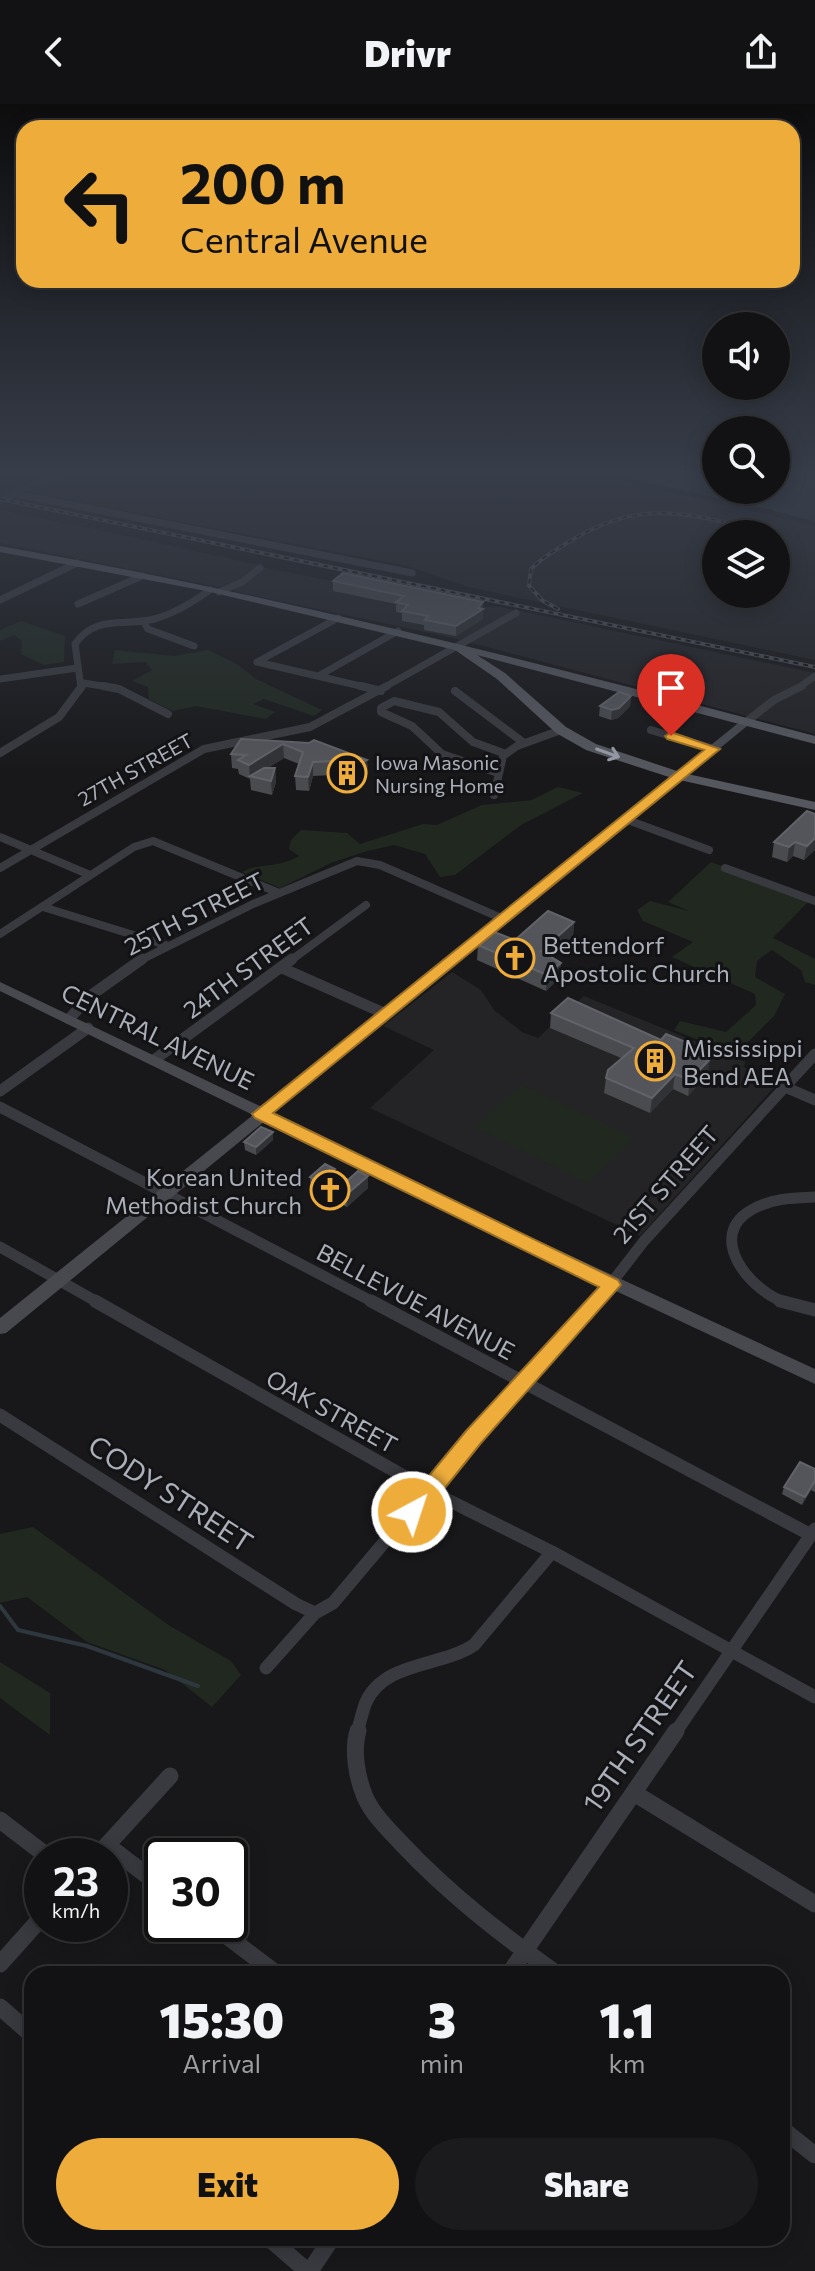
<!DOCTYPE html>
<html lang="en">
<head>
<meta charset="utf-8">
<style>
	:root { --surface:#121214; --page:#1b1b1d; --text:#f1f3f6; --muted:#9c9ea0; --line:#313234; --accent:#eead3b }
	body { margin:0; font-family:Commissioner,sans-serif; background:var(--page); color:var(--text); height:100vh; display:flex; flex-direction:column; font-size:30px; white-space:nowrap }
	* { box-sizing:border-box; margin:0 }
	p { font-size:26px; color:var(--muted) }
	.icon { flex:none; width:44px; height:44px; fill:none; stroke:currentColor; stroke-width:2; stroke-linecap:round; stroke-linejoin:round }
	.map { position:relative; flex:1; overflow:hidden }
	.details { position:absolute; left:24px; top:1862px; width:766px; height:280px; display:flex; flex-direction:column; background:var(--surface); border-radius:24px; box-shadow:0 4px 20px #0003,0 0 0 2px var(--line) }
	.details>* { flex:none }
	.banner { position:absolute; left:16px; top:16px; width:784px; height:168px; border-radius:24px; box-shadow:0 4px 20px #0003,0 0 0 2px var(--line); background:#eead3b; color:#111; overflow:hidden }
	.buttons { position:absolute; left:702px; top:208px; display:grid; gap:16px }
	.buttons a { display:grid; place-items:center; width:88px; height:88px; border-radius:50%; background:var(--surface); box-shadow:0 4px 20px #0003,0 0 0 2px var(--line); font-size:40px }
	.speed { position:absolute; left:24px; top:1734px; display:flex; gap:16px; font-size:40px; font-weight:700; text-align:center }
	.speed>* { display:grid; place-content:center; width:104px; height:104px; border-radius:50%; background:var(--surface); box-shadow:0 4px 20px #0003,0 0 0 2px var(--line); line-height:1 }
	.speed small { font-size:20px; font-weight:400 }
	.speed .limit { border:4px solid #111; border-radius:12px; background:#fff; color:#111 }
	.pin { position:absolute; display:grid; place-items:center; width:68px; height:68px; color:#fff; margin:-82px -34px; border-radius:50% 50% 50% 0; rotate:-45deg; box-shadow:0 0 8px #0007 }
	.pin .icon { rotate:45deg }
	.me { position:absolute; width:88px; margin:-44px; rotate:40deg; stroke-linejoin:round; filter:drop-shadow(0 0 6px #0008) }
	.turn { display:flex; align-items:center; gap:28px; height:168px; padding:0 32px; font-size:36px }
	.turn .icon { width:104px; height:104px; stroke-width:2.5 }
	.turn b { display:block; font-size:56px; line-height:68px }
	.eta { display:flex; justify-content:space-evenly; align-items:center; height:136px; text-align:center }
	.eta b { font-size:48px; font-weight:800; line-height:56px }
	.button { display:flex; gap:16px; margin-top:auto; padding:16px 32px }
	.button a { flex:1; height:92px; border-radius:48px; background:var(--accent); color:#111; font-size:32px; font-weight:800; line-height:92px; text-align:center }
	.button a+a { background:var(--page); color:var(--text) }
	header { display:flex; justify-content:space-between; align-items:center; height:104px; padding:0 32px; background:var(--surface); font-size:36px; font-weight:800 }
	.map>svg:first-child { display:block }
</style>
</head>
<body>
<header><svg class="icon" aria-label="back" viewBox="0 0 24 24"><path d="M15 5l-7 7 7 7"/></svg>Drivr<svg class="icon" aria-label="share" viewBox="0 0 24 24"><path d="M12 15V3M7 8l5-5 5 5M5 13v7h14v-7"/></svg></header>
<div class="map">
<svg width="815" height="2167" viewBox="0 0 815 2167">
	<rect width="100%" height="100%" fill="#18181a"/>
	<!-- built -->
	<path fill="#242427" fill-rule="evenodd" d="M0 366H594L815 418V556L468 483 408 462 15 385 0 391ZM716 430H776V490H716Z
		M0 406 136 434 258 461 239 476 219 483 0 439Z
		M262 463 452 501 501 503 815 569V630L453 534 233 487Z
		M452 868 481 886 494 906 522 928 538 934 584 892 746 958 743 963 779 978 640 1132 370 1004 434 946 383 922Z"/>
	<!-- green -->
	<path fill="#202820" d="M21 517 65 532 64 558 44 561 21 550 22 537 14 531 0 537V526Z
		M115 546 174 552 208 546 237 560 256 575 322 606 314 612 264 595 253 600 275 608 266 615 196 602 173 607 149 595 148 583 132 577 152 566 146 558 112 560Z
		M558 683 583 689 521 721 455 771 440 773 425 750 394 741 364 748 331 759 280 784 242 768C261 758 277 765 299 752L289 745 291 736 301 726 347 729 360 740 423 720 437 721 482 701 532 696Z
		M711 758 800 790 809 797 773 834 815 855V881L805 878 801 866 772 846 757 857 755 873 785 890 774 912 735 951 674 926 680 917 726 928 756 901 755 890 672 853 693 838 643 817 637 806 650 797 689 807 668 798Z
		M522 981 634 1034 587 1079 474 1023Z
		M33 1423 170 1522 231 1557 241 1571 212 1603 165 1566 87 1538 27 1493 0 1499V1430Z
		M0 1558 50 1589V1631L0 1594Z"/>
	<!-- water -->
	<path fill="#2e373e" d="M594 366H716V386H776V366H815V418Z"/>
	<!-- pier -->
	<path fill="#18181a" d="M590 366 772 406 815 418V422L593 370Z"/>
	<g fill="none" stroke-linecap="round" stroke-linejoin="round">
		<!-- stream -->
		<path stroke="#2e373e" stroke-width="4" d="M0 1502 18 1526 87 1542 198 1582"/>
		<!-- street-far4 -->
		<path stroke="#393a3f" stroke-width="7" d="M17 390 412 469
			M0 397 65 366
			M219 488 242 478 260 464
			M0 496 77 459
			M78 500 142 472
			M143 517 148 525 194 542
			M257 558 369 584
			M257 558 338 514
			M320 571 398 527
			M0 575 77 564
			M83 579 115 584
			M81 584 75 540C96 510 124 523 154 515 174 510 193 498 210 486
			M383 584 516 509
			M798 584 815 572"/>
		<!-- street-far3 -->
		<path stroke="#393a3f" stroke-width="8" d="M103 582 119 585 168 610
			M361 582 381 587
			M455 587 524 639
			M746 618 774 596 802 582
			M651 626 714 645
			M0 649 59 613 82 582
			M498 669 442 650 412 622 381 608V604L394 597 439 608 473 638 506 650
			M494 691 503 652 517 642 561 626
			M625 715 709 746
			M0 733 90 771
			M0 764 204 645 310 623 387 582
			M725 764 815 797
			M43 803 169 842
			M0 830 134 743 153 737 279 789
			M139 857 253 800 357 757 380 761 501 814
			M290 857 366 801"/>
		<!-- street-far2 -->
		<path stroke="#393a3f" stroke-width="11" d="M282 864 386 910
			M69 915 90 892 142 855
			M154 956 292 855
			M785 983 815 996
			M0 987 88 924
			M0 1003 375 1199
			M0 1143 99 1199
			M596 1199 644 1137 815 950
			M787 1199C750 1188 704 1131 753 1105 773 1094 793 1094 815 1093"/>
		<!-- street-far1 -->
		<path stroke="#393a3f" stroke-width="13" d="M95 1197 430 1387 552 1448 815 1593
			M371 1197 811 1431
			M780 1197 815 1206
			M0 1311 296 1500 315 1509
			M266 1564 315 1509 333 1499 473 1333 597 1197
			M357 1629C360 1619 362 1608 366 1598 385 1557 441 1563 474 1541L552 1448
			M675 1629 815 1425"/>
		<!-- street -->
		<path stroke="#393a3f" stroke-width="17" d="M358 1627C352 1646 357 1674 365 1693 373 1711 389 1726 402 1740 449 1790 502 1831 557 1870
			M634 1689 815 1800
			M0 1716 47 1752
			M107 1741 162 1783
			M97 1752 170 1672
			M211 1820 277 1870
			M0 1860 42 1813
			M509 1870 676 1627
			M0 1903 32 1931
			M782 2025 815 2051
			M269 2134 307 2167
			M310 2167 332 2134"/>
		<!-- secondary -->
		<path fill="#47494f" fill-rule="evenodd" d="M742 616 752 618 274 1009 403 1074 815 1265V1280L391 1082 265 1017 6 1229 0 1230V1214L253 1011 0 887V878L262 1003Z"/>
		<!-- primary -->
		<path fill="#55575e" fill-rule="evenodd" d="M0 442C275 490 545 561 815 632V640L477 551 505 569 566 623 596 640 683 669 815 698V706L675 675 586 646 556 629 497 575 455 546 206 487 0 448Z"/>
		<!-- rail casing -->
		<g stroke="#4c4e54" stroke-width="4">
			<path id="rail" d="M0 395 815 563
				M558 505 543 497 529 482 531 465C541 454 554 447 567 439 622 405 662 403 724 418"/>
		</g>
		<!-- rail -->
		<use href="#rail" stroke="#131315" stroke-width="2" stroke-dasharray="5" stroke-linecap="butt"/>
	</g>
	<!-- wall -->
	<path fill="#494b4f" d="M333 477 483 498V515L456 532 424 526V521L402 517V509L396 508V500L333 487Z
		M631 592 630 602 618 614 611 616 599 612 600 602Z
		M241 635 309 639 367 656 368 670 354 679 334 671 313 672 309 687 296 686 295 672 299 660 284 654 268 664H275L276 678 272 691 251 686 250 675 239 670 238 665 232 664 231 650Z
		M815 710V746L804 756 793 752 787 758 772 753 774 738Z
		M574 818 573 832 551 853 561 859 559 874 546 887 477 856 478 841 515 836Z
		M551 909 661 936 688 939 687 945 708 970 688 992 673 985 650 1009 604 989 606 974 621 954 550 924Z
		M273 1036 256 1051 245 1046 244 1038Z
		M336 1070 348 1076 368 1084 347 1103 311 1084 310 1073Z
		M815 1365V1388L811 1386 802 1401 782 1390 784 1383Z"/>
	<!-- shaded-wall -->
	<path fill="#313235" d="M483 498V515L456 532V522Z
		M631 592 630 602 618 614 611 616 612 606Z
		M283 640 284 654 253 673 250 672V675L249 661Z
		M367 656 368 670 354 679V664Z
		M313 658V672L309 687 308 673Z
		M275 664 276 678 272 691 271 677Z
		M815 734V746L804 756 807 742Z
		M795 738 793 752 787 758 789 743Z
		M574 818 573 832 540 862 541 847Z
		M561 859 559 874 546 887 547 871Z
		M710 955 708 970 688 992 690 976Z
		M675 970 673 985 650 1009 652 994Z
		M273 1028V1036L256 1051V1043Z
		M368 1072V1084L347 1103 346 1091Z
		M814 1378 811 1386 802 1401 805 1393Z"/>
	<!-- building -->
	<path fill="#54555a" stroke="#616369" stroke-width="2" d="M343 469 483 498 478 504 483 505 456 522 425 516 428 512 402 507 408 501 396 498 404 492 333 477Z
		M619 588 631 592 619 604 612 606 600 602Z
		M241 635 309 639 314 636 367 656 354 664 334 657 313 658 308 673 295 672 303 648 283 640 249 661 238 656 246 651 231 650Z
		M264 664H275L271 677 250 672Z
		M807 707 815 710V734L807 742 795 738 789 743 774 738Z
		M548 807 574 818 541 847 561 859 547 871 478 841 494 828 515 836Z
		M568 894 661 936 666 930 688 939 684 944 710 955 690 976 675 970 652 994 606 974 608 966 634 944 551 909Z
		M261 1023 273 1028 256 1043 244 1038Z
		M325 1060 335 1065 332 1068 348 1076 358 1067 368 1072 346 1091 310 1073Z
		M800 1358 815 1365V1379L814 1378 805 1393 784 1383Z"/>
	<!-- one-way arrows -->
	<defs><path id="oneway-shaft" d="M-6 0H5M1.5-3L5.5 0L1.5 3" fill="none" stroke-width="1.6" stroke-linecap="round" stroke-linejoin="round" transform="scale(2)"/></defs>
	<use stroke="#999da7" href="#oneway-shaft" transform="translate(608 649) rotate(20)"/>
	<!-- sky -->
	<linearGradient id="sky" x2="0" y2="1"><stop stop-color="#0d0d0e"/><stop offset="0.55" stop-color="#373d49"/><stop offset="1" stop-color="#373d49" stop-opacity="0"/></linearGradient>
	<rect width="815" height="670" fill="url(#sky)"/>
	<!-- route -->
	<path fill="#eead3b" stroke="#9b7026" stroke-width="2" d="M671 628 720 645 273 1009 618 1176 621 1181 481 1339 420 1415 412 1417 404 1415 401 1408 404 1402 466 1327 599 1183 255 1014 252 1010 704 646 667 635 665 632Z"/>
	<!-- icons -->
	<defs>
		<g id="building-ring" transform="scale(2)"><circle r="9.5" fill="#131315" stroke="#eead3b" stroke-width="1.5"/><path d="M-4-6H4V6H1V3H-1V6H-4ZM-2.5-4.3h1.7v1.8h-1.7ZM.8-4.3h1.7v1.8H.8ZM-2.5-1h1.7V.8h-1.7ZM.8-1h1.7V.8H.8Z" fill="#eead3b"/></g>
		<g id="church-ring" transform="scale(2)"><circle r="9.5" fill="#131315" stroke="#eead3b" stroke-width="1.5"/><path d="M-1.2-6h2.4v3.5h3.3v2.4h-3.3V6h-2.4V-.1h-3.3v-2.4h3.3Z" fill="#eead3b"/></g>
	</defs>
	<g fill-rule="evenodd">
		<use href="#building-ring" x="347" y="669"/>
		<use href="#church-ring" x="515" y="854"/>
		<use href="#building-ring" x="655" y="957"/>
		<use href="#church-ring" x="330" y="1086"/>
	</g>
	<g text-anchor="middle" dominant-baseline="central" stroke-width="6" stroke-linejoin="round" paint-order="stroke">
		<!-- far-poi labels -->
		<g font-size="20" fill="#aaafb9" stroke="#131315" text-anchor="start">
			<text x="375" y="658">Iowa Masonic<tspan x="375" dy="23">Nursing Home</tspan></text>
		</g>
		<!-- far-street labels -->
		<g font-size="20" fill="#aaafb9" stroke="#131315">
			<text transform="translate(135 665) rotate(-29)">27TH STREET</text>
		</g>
		<!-- street labels -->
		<g font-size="24" fill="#aaafb9" stroke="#131315">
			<text transform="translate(194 809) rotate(-27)">25TH STREET</text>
			<text transform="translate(248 863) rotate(-36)">24TH STREET</text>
			<text transform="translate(158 932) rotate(26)">CENTRAL AVENUE</text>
			<text transform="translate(665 1080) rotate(-49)">21ST STREET</text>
			<text transform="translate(416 1197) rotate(28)">BELLEVUE AVENUE</text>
			<text transform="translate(332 1307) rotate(29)">OAK STREET</text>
		</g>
		<!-- poi labels -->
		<g font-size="24" fill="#aaafb9" stroke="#131315" text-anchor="start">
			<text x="543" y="840">Bettendorf<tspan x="543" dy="28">Apostolic Church</tspan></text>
			<text x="683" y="943">Mississippi<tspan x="683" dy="28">Bend AEA</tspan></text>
			<text x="302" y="1072" text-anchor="end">Korean United<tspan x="302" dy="28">Methodist Church</tspan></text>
		</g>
		<!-- near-street labels -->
		<g font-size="28" fill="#aaafb9" stroke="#131315">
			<text transform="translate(171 1389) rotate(33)">CODY STREET</text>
			<text transform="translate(639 1632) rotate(-55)">19TH STREET</text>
		</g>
	</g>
</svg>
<div class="buttons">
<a><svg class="icon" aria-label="sound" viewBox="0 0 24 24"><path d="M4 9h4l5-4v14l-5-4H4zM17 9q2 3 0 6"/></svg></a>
<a><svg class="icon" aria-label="search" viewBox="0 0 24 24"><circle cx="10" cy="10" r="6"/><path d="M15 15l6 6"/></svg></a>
<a><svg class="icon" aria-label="layers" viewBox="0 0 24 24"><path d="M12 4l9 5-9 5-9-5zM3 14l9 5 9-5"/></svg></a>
</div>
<div class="speed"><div>23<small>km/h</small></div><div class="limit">30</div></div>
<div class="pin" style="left:671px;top:632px;background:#d93025"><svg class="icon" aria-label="arrive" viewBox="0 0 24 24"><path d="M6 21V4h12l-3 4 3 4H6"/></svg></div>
<svg class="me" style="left:412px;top:1408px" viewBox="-20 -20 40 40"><circle r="17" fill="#eead3b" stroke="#fff" stroke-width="3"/><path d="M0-11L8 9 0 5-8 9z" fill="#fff"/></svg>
<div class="banner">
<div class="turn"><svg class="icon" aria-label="left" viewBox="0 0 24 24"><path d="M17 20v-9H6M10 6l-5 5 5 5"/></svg><div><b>200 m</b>Central Avenue</div></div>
</div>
<section class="details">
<div class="eta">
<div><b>15:30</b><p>Arrival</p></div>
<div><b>3</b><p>min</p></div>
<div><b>1.1</b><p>km</p></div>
</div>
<div class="button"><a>Exit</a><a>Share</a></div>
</section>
</div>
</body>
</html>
